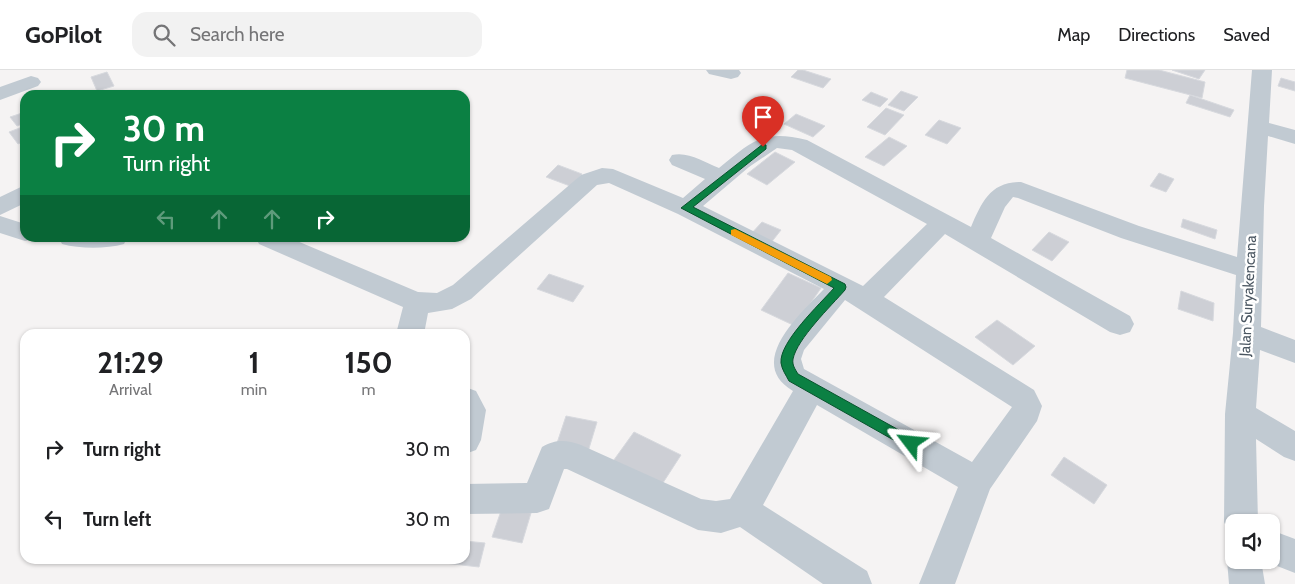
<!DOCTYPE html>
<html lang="en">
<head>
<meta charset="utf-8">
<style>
	:root { --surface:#fff; --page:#f2f2f2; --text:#202124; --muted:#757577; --line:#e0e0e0 }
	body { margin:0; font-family:Cabin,sans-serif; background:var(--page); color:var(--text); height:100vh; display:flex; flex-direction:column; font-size:19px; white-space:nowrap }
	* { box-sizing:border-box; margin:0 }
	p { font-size:16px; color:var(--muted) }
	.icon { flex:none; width:28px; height:28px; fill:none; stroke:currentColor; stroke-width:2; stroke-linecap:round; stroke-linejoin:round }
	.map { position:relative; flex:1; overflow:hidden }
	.panel { position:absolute; left:20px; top:259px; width:450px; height:235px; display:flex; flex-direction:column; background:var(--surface); border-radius:15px; box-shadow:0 1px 4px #0004 }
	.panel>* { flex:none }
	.hud { position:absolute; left:20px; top:20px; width:450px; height:152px; border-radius:15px; box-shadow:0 1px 4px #0004; background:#0b8043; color:#fff; overflow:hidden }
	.buttons { position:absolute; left:1225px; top:444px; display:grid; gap:10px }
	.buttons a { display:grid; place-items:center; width:55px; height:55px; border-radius:10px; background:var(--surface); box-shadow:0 1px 4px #0004; font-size:25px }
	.pin { position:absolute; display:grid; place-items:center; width:42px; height:42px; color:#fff; margin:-51px -21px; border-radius:50% 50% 50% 0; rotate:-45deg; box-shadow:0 0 5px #0007 }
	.pin .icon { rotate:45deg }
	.me { position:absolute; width:55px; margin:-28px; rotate:299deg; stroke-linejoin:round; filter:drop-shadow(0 0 4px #0008) }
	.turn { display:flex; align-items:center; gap:18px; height:105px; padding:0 20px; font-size:22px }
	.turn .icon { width:65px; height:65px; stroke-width:2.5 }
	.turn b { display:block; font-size:35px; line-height:42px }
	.lanes { display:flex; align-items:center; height:48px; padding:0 20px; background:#0003; justify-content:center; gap:25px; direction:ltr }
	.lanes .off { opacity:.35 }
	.eta { display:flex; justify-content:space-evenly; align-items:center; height:85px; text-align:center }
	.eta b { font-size:30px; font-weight:800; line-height:35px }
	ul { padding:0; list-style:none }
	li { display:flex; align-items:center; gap:15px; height:70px; padding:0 20px }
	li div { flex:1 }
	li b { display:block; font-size:19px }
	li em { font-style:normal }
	header { display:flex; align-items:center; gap:30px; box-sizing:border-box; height:70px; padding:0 25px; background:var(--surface); border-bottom:1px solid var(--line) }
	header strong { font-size:24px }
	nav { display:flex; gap:28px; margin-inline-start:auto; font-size:18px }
	.search { width:350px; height:45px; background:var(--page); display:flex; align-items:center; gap:12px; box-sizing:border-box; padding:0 18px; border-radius:15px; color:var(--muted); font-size:19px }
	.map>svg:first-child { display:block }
</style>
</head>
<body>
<header>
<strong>GoPilot</strong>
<div class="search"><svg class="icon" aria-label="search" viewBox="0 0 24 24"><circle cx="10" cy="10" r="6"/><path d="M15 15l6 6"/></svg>Search here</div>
<nav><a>Map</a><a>Directions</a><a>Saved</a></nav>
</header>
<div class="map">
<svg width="1295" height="514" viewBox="0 0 1295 514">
	<rect width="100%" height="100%" fill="#f5f3f3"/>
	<!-- building -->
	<path fill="#cdcfd5" stroke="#d7d9de" d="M798 0H803L831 9 823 18 791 7Z
		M1127 0H1159L1205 12 1202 28 1125 8Z
		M1172 0H1205L1199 9Z
		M107 2 114 16 97 21 91 7Z
		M1281 8 1295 12V21L1278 16Z
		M901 21 918 27 904 41 888 35Z
		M871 22 888 29 880 37 862 30Z
		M1190 25 1234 40 1230 47 1186 33Z
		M886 38 904 45 885 65 867 57Z
		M25 42V53L17 56 10 47Z
		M796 44 825 56 813 67 784 54Z
		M939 50 961 58 947 74 925 65Z
		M25 56V71L18 74 9 62Z
		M889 67 907 76 884 96 865 87Z
		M775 82 795 92 767 115 747 104Z
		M558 95 582 104 570 116 546 107Z
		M1159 103 1174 109 1166 122 1150 116Z
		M1183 149 1217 160 1215 169 1181 157Z
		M762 152 781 160 770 174 750 165Z
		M1049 162 1069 172 1052 191 1032 180Z
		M788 203 821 218 795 256 761 240Z
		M549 204 584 216 573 232 537 219Z
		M1181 221 1214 233 1213 251 1178 239Z
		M997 250 1035 276 1013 295 975 267Z
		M566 346 597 352 587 385 555 379Z
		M634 362 681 385 659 419 611 394Z
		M1064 387 1107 415 1094 434 1051 405Z
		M502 438 531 443 522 473 492 467Z
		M465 471 485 473 479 497 436 492 437 489H465Z"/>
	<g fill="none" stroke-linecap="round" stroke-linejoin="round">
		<!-- minor -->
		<path fill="#c1cad2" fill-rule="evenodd" d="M706 0H739L741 3 738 7 731 9 709 4Z
			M1252 0H1272L1269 53 1295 60V74L1268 66 1264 136 1261 257 1295 270V293L1260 280 1256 338 1295 361V391L1284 387 1256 369 1258 452H1234V465L1229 463 1224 452 1225 344 1233 263 1236 205 1121 168 1018 128 1013 127 1005 137 991 168 1130 246 1134 254 1130 262 1120 265 1110 262 945 164 884 227 1034 320 1042 336 1037 351 990 419 955 514H919L958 417 817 335 763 435 867 501 872 514H823L740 457 721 463 698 460 567 399H564L549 439 537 443 465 444V414L527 413 542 377C556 369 566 370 581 375L701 429 716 431 730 429 793 321C745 293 800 244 824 219L678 144 609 113 597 115 471 229 452 239 428 243 424 264H396L403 237 259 174 256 168H290L418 222 437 223 453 215 581 105 602 98 613 99 683 128 705 109 672 95 669 90 672 85C688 81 704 92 719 98 752 71 763 59 807 70L971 157C982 132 990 112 1021 112L1139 156 1237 187ZM777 78 792 80 927 154 863 216 703 136 749 97ZM845 230 1012 337 972 392 804 299 801 289 804 280Z
			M31 6 38 8 41 12 38 16 0 30V17Z
			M25 115V133L0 145V127Z
			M0 146 25 154V168H35L34 169 25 171 0 163Z
			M59 168H127L124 174C106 179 80 179 62 174Z
			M465 317 476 321 486 340 481 370 476 380 465 384Z
			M1271 460 1295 469V503L1262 490H1271Z
			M1234 477V490H1261L1265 514H1229L1227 490Z"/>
	</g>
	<!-- route -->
	<path fill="#0b8043" stroke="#07532c" d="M763 74 766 75V79L693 137 845 214 846 217 845 220C831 236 797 269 793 289 792 295 795 299 798 304L915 369 917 373 915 377 911 379 906 377 789 311C786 305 782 300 781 293 779 272 820 234 834 218L681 138Z"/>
	<!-- slow -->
	<path fill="#f59e0b" d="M735 159 831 207 832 210 827 214 823 212 731 165V160Z"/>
	<g text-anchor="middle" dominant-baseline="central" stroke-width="5" stroke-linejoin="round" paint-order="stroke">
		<!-- street labels -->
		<g font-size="15" fill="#4a5661" stroke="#fff">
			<text transform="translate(1248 226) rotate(-87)">Jalan Suryakencana</text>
		</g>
	</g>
</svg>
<div class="buttons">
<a><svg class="icon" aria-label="sound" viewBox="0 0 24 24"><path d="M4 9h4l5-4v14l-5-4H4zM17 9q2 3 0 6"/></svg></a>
</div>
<div class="pin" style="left:763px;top:77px;background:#d93025"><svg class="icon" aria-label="arrive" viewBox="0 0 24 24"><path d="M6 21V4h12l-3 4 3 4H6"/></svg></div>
<svg class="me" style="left:911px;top:373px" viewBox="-20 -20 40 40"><path d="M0-17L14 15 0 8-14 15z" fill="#0b8043" stroke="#fff" stroke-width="4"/></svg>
<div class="hud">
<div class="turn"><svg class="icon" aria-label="right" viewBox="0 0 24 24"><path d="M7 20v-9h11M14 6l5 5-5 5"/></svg><div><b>30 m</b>Turn right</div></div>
<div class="lanes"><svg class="icon off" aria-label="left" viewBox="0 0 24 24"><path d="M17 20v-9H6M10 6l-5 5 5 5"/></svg><svg class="icon off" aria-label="ahead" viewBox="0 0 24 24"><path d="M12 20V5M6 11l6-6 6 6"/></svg><svg class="icon off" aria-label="ahead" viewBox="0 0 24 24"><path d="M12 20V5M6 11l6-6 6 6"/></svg><svg class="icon" aria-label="right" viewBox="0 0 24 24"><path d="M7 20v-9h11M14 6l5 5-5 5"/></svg></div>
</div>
<section class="panel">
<div class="eta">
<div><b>21:29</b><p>Arrival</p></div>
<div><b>1</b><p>min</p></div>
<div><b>150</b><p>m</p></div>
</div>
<ul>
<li><svg class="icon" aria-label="right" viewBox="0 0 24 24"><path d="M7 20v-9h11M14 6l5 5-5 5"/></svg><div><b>Turn right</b></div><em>30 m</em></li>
<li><svg class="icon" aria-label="left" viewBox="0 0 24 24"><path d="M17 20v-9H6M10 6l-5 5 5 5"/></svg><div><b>Turn left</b></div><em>30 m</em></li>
</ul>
</section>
</div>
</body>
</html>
